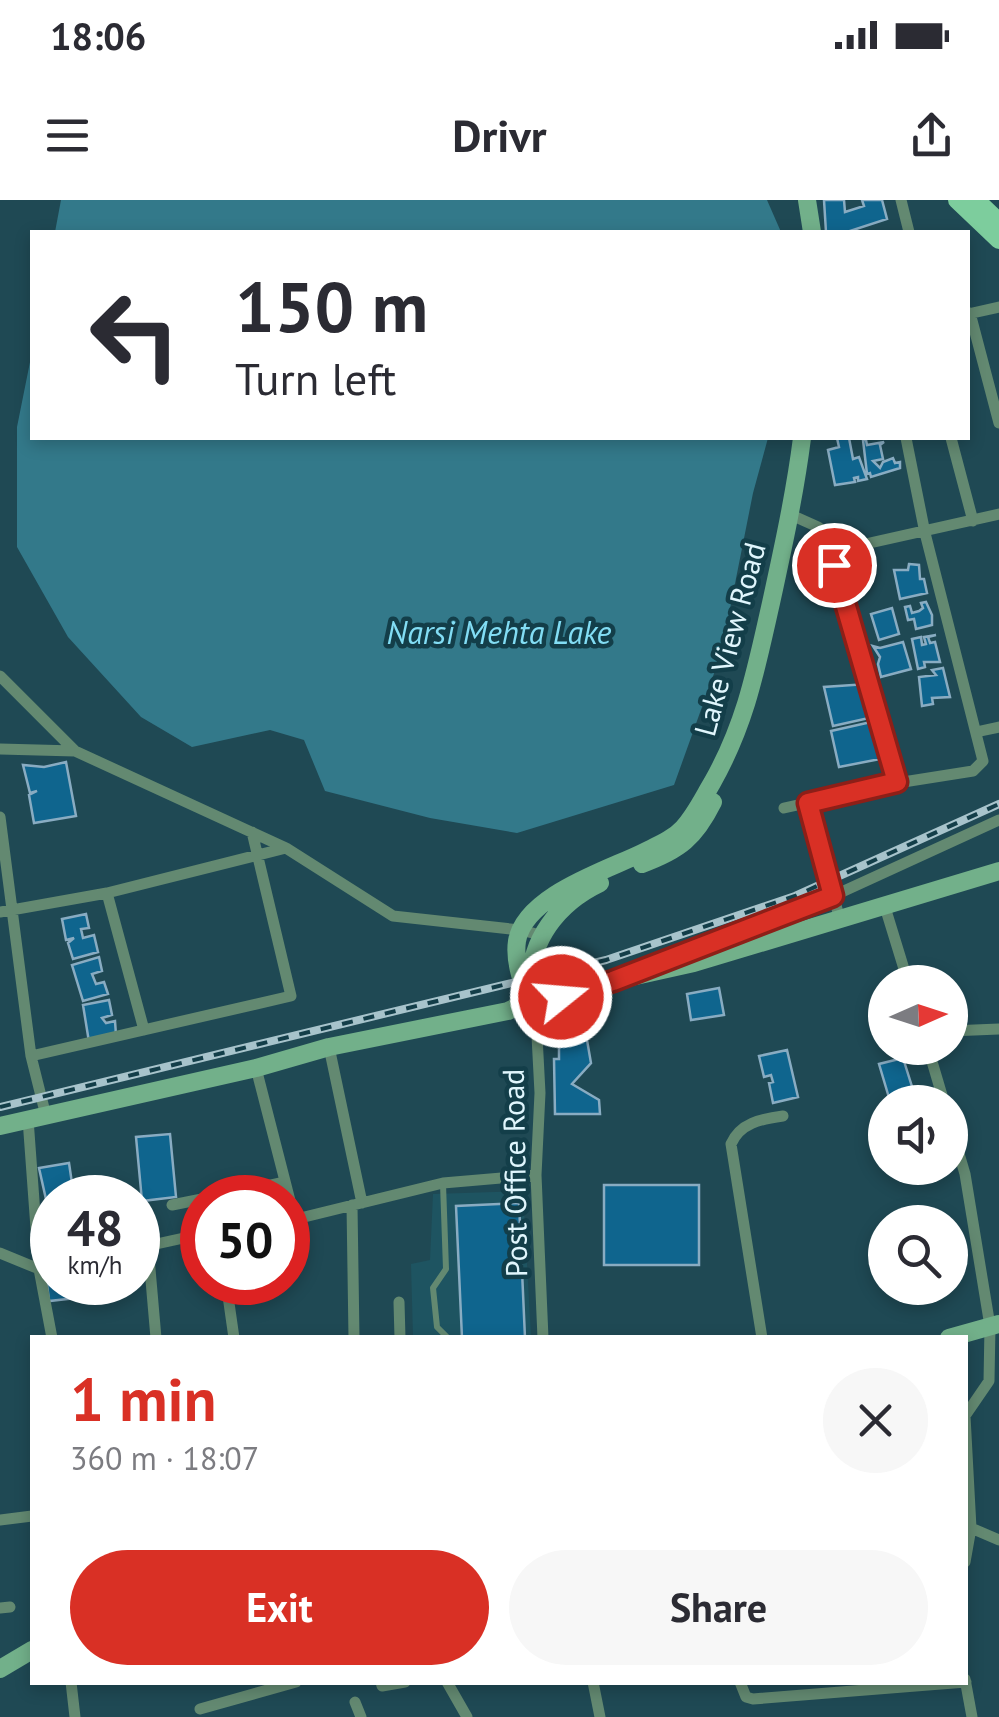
<!DOCTYPE html>
<html lang="en">
<head>
<meta charset="utf-8">
<style>
	:root { --surface:#fff; --page:#f7f7f7; --text:#2b2b33; --muted:#7c7c81; --accent:#d93025 }
	body { margin:0; font-family:"PT Sans",sans-serif; background:var(--page); color:var(--text); height:100vh; display:flex; flex-direction:column; font-size:38px; white-space:nowrap }
	* { box-sizing:border-box; margin:0 }
	p { font-size:32px; color:var(--muted) }
	.icon { flex:none; width:55px; height:55px; fill:none; stroke:currentColor; stroke-width:2; stroke-linecap:round; stroke-linejoin:round }
	.map { position:relative; flex:1; overflow:hidden }
	.side { position:absolute; left:30px; top:1135px; width:938px; height:350px; display:flex; flex-direction:column; background:var(--surface); border-radius:0px; box-shadow:0 5px 15px #0003 }
	.side>* { flex:none }
	.hud { position:absolute; left:30px; top:30px; width:940px; height:210px; border-radius:0px; box-shadow:0 5px 15px #0003; background:#fff; color:var(--text); overflow:hidden }
	.needle { width:65px; rotate:87deg }
	.buttons { position:absolute; left:868px; top:765px; display:grid; gap:20px }
	.buttons a { display:grid; place-items:center; width:100px; height:100px; border-radius:50%; background:var(--surface); box-shadow:0 5px 15px #0003; font-size:50px }
	.speed { position:absolute; left:30px; top:975px; display:flex; gap:20px; font-size:50px; font-weight:700; text-align:center }
	.speed>* { display:grid; place-content:center; width:130px; height:130px; border-radius:50%; background:var(--surface); box-shadow:0 5px 15px #0003; line-height:1 }
	.speed small { font-size:25px; font-weight:400 }
	.speed .limit { border:15px solid #d22; background:#fff; color:#111 }
	.pin { position:absolute; display:grid; place-items:center; width:85px; height:85px; color:#fff; margin:-42px; border:5px solid #fff; border-radius:50%; box-shadow:0 2px 10px #0007 }
	.me { position:absolute; width:110px; margin:-55px; rotate:73deg; stroke-linejoin:round; filter:drop-shadow(0 0 8px #0008) }
	.turn { display:flex; align-items:center; gap:35px; height:210px; padding:0 40px; font-size:45px }
	.turn .icon { width:130px; height:130px; stroke-width:2.5 }
	.turn b { display:block; font-size:70px; line-height:85px }
	.round { display:grid; place-items:center; flex:none; width:105px; height:105px; border-radius:52px; background:var(--page) }
	.headline { display:flex; align-items:center; justify-content:space-between; height:170px; padding:0 40px }
	h1 { font-size:60px; font-weight:800; line-height:75px; color:var(--accent) }
	.primary-button { display:flex; gap:20px; margin-top:auto; padding:20px 40px }
	.primary-button a { flex:1; height:115px; border-radius:60px; background:var(--accent); color:#fff; font-size:40px; font-weight:800; line-height:115px; text-align:center }
	.primary-button a+a { background:var(--page); color:var(--text) }
	.status { display:flex; justify-content:space-between; align-items:center; height:70px; padding:0 50px; background:var(--surface); direction:ltr }
	.status svg { height:28px; fill:currentColor }
	header { display:flex; justify-content:space-between; align-items:center; height:130px; padding:0 40px; background:var(--surface); font-size:45px; font-weight:800 }
	.map>svg:first-child { display:block }
</style>
</head>
<body>
<div class="status"><b>18:06</b><svg viewBox="0 0 49 12"><path d="M0 12V9h3v3zM5 12V6h3v6zM10 12V3h3v9zM15 12V0h3v12zM26 1h20v11H26zM47 4h2v5h-2z"/></svg></div>
<header><svg class="icon" aria-label="menu" viewBox="0 0 24 24"><path d="M4 6h16M4 12h16M4 18h16"/></svg>Drivr<svg class="icon" aria-label="share" viewBox="0 0 24 24"><path d="M12 15V3M7 8l5-5 5 5M5 13v7h14v-7"/></svg></header>
<div class="map">
<svg width="999" height="1517" viewBox="0 0 999 1517">
	<rect width="100%" height="100%" fill="#1f4954"/>
	<!-- built -->
	<path fill="#1e5461" d="M523 991 531 1137H413L411 1064 430 1060 433 994Z"/>
	<!-- water -->
	<path fill="#33798a" d="M61 0H767L781 32H55Z
		M32 152V238H768L753 293 721 454 674 585 517 633 430 618 325 591 304 540 270 530 192 547 141 517 68 437 17 347V227Z"/>
	<!-- building -->
	<path fill="#0f658e" stroke="#89acc2" stroke-width="2.5" d="M824 0H844L845 12 864 6 862 0H882L887 19 847 32H826Z
		M837 238H849L853 259 859 257 867 279 858 281V277L854 278 855 282 835 285 828 250 839 247Z
		M863 240H866L867 245 884 242 880 245 883 259 873 261 880 268 883 262 893 258 895 263 900 262V268L871 277 870 273 867 274Z
		M909 364 919 365 920 379H924L927 393 900 399 894 370H908Z
		M926 402 932 415V425L916 429 914 419 908 420 905 407 910 406 912 413 919 411 923 408 921 403Z
		M892 408 899 434 879 440 871 414Z
		M936 435 928 437 930 443 935 442 940 462H924L925 467 918 469 912 439 921 437 922 445 926 444 924 437Z
		M903 442 911 469 881 477 878 464 880 457 873 446 880 448Z
		M943 468 950 497 932 498 933 504 922 506 919 477 936 475 932 470Z
		M867 484 869 518 833 526 824 487Z
		M871 522 880 559 839 567 831 531Z
		M66 562 76 616 34 623 29 595 37 591 30 593 23 565 44 567Z
		M86 714 89 728 81 729 83 738 94 735 98 752 73 759 68 743 74 738 66 740 62 719Z
		M99 757 102 771 92 774 96 784 104 782 108 794 83 801 72 765Z
		M719 788 724 815 691 820 687 794Z
		M109 800 112 815 102 818 106 823 115 821 116 835 89 842 83 805Z
		M583 817 591 863 572 884 599 900 600 914H555L554 859H559V843L573 827V820Z
		M787 850 798 897 773 903 769 883 773 882 771 875 764 877 759 856Z
		M903 858 914 893 890 901 879 864Z
		M170 934 176 997 142 1001 136 937Z
		M69 963 73 990 68 994 74 993 75 998H52V1026L39 968Z
		M604 985H699V1065H604Z
		M519 1003 525 1138H462L456 1006Z
		M52 1075V1082H84L86 1097 49 1101 46 1076Z"/>
	<g fill="none" stroke-linecap="round" stroke-linejoin="round">
		<!-- lane -->
		<path stroke="#638971" stroke-width="6" d="M443 984 446 1069 433 1088 437 1127 448 1138"/>
		<!-- street -->
		<path stroke="#638971" stroke-width="11" d="M901 0 909 32
			M970 113 999 223
			M968 114 999 107
			M906 238 925 333 983 561 973 571 897 583 834 365 843 349 999 314
			M951 238 973 321
			M789 314 818 327 843 349
			M0 476 75 551 286 648 393 716 520 730 541 735
			M976 532 999 527
			M0 549 75 551
			M808 603 840 720
			M784 608 897 583
			M0 617 31 856 46 916
			M107 693 144 830
			M885 707 908 782
			M0 712 107 693 286 648
			M657 764 833 696 999 620
			M537 809 540 825 537 836 540 893 536 975 543 1138
			M529 812 531 827 537 836
			M950 831 999 829
			M329 847 362 1003
			M928 848 944 902
			M31 856 291 796 252 632
			M256 868 295 1020
			M28 919 39 1069 52 1138
			M950 923 965 974 990 1126 989 1181 965 1216 971 1328 965 1362
			M209 998 285 982
			M172 1005 202 999
			M352 1005 354 1138
			M288 1021 443 983 536 975
			M148 1046 156 1138
			M138 1048 202 1034
			M0 1053 39 1069 52 1066
			M226 1082 234 1138
			M399 1102 400 1138
			M762 1138 731 944C740 923 761 919 783 916
			M0 1320 32 1316
			M971 1328 999 1340
			M0 1408 10 1407
			M965 1479 972 1517
			M71 1482 75 1517
			M381 1482 382 1486 405 1482
			M447 1482 467 1517
			M593 1482 600 1517
			M740 1482 746 1497 753 1499 966 1482
			M355 1502 361 1517
			M200 1509 296 1482"/>
		<!-- secondary -->
		<path stroke="#72b08a" stroke-width="18" d="M807 0 812 32
			M642 664C680 650 695 638 713 602
			M531 788C528 741 558 703 600 683
			M528 800C522 782 514 761 517 741 525 695 608 670 644 652 658 645 673 639 683 628 695 615 703 598 712 583 746 523 756 469 771 403 783 348 795 293 802 238
			M538 807 613 781 694 763 999 671
			M0 926 256 868 329 847 508 811 525 803
			M949 1138 999 1124
			M0 1469 32 1450"/>
		<!-- primary -->
		<path stroke="#7dcd9d" stroke-width="18" d="M957 0 999 40
			M976 0 999 22"/>
		<!-- rail casing -->
		<g stroke="#a7c3cb" stroke-width="8">
			<path id="rail" d="M0 907 606 760 795 696 999 604"/>
		</g>
		<!-- rail -->
		<use href="#rail" stroke="#133e49" stroke-width="4" stroke-dasharray="11" stroke-linecap="butt"/>
	</g>
	<g fill="none" stroke-linecap="round" stroke-linejoin="round">
		<!-- route casing -->
		<g stroke="#8d1f18" stroke-width="25">
			<path id="route" d="M561 797 613 781 833 696 808 603 897 582 834 365"/>
		</g>
		<!-- route -->
		<use href="#route" stroke="#d93025" stroke-width="18"/>
	</g>
	<g text-anchor="middle" dominant-baseline="central" stroke-width="9" stroke-linejoin="round" paint-order="stroke">
		<!-- street labels -->
		<g font-size="30" fill="#e0f6fd" stroke="#133e49">
			<text transform="translate(729 439) rotate(-75)">Lake View Road</text>
			<text transform="translate(514 973) rotate(-91)">Post Office Road</text>
		</g>
		<!-- water labels -->
		<g font-size="32" font-style="italic" fill="#82ddf4" stroke="#133e49">
			<text x="499" y="432">Narsi Mehta Lake</text>
		</g>
	</g>
</svg>
<div class="buttons">
<a><svg class="needle" viewBox="-14 -14 28 28"><path d="M0-13l5 13h-10z" fill="#e53935"/><path d="M0 13l5-13h-10z" fill="#7c7c81"/></svg></a>
<a><svg class="icon" aria-label="sound" viewBox="0 0 24 24"><path d="M4 9h4l5-4v14l-5-4H4zM17 9q2 3 0 6"/></svg></a>
<a><svg class="icon" aria-label="search" viewBox="0 0 24 24"><circle cx="10" cy="10" r="6"/><path d="M15 15l6 6"/></svg></a>
</div>
<div class="speed"><div>48<small>km/h</small></div><div class="limit">50</div></div>
<div class="pin" style="left:834px;top:365px;background:#d93025"><svg class="icon" aria-label="arrive" viewBox="0 0 24 24"><path d="M6 21V4h12l-3 4 3 4H6"/></svg></div>
<svg class="me" style="left:561px;top:797px" viewBox="-20 -20 40 40"><circle r="17" fill="#d93025" stroke="#fff" stroke-width="3"/><path d="M0-11L8 9 0 5-8 9z" fill="#fff"/></svg>
<div class="hud">
<div class="turn"><svg class="icon" aria-label="left" viewBox="0 0 24 24"><path d="M17 20v-9H6M10 6l-5 5 5 5"/></svg><div><b>150 m</b>Turn left</div></div>
</div>
<section class="side">
<div class="headline"><div><h1>1 min</h1><p>360 m · 18:07</p></div><a class="round"><svg class="icon" aria-label="close" viewBox="0 0 24 24"><path d="M6 6l12 12M18 6L6 18"/></svg></a></div>
<div class="primary-button"><a>Exit</a><a>Share</a></div>
</section>
</div>
</body>
</html>
